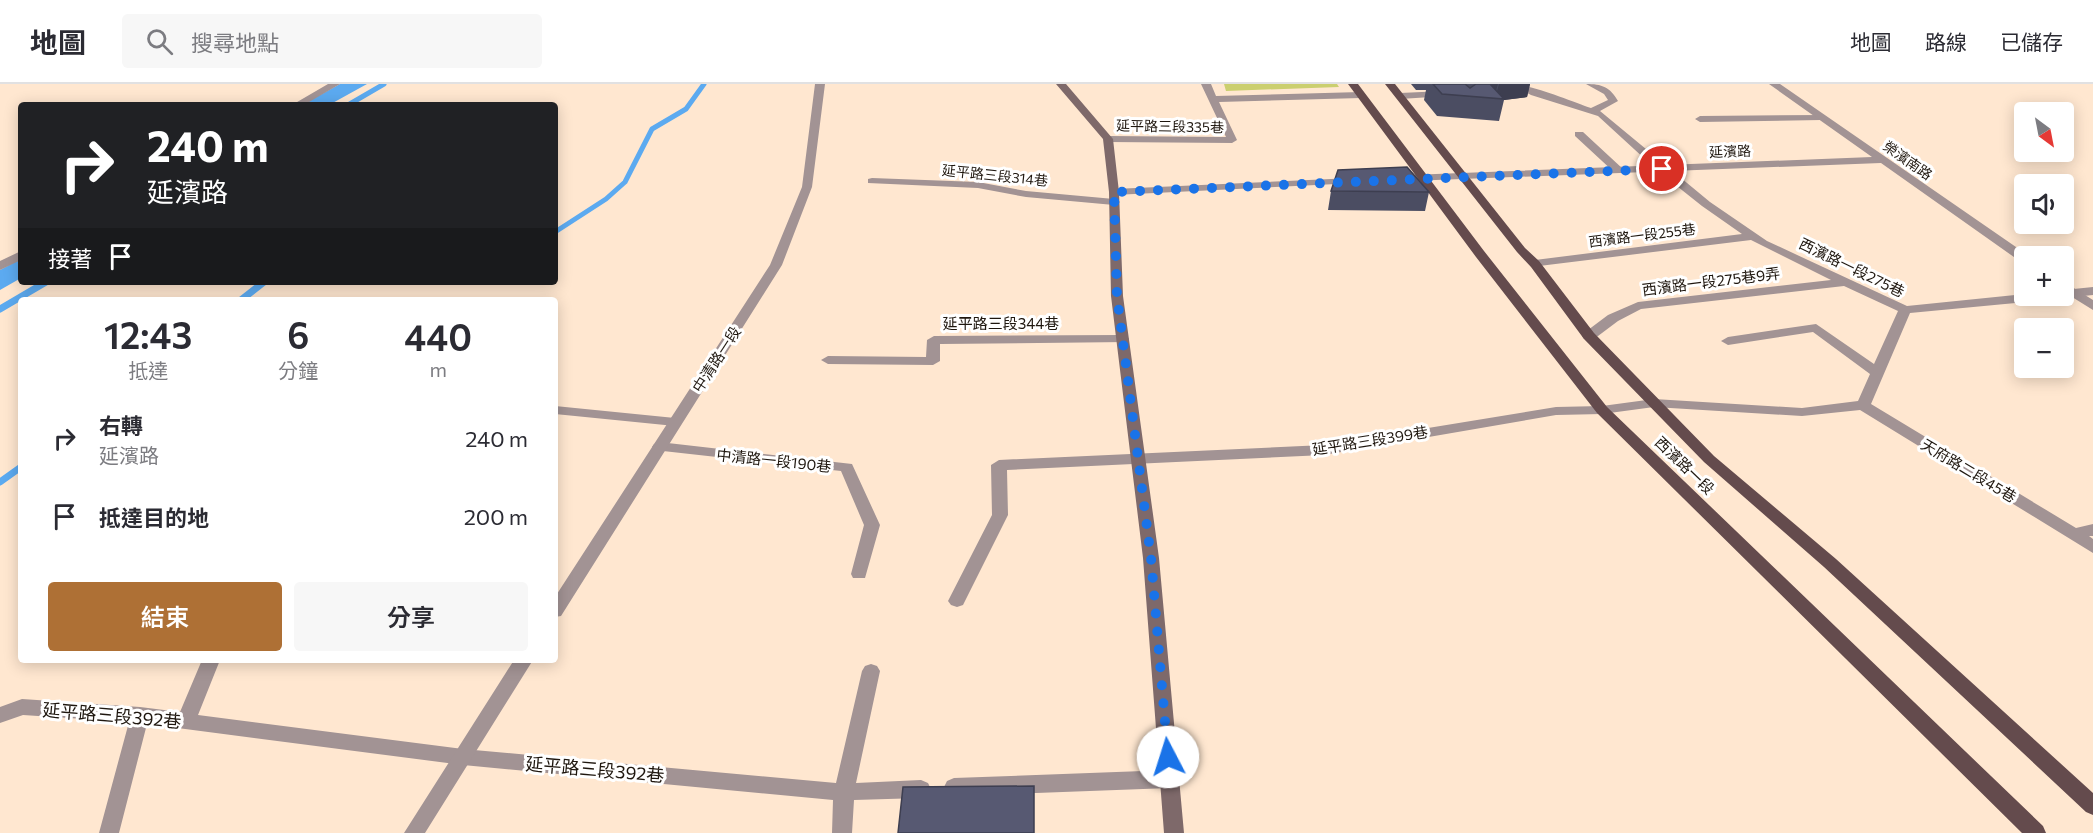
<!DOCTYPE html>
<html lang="zh-TW">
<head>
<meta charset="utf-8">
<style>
	:root { --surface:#fff; --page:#f7f7f7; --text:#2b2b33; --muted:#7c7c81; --line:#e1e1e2; --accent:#ae7035 }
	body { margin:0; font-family:Commissioner,"Noto Sans TC",sans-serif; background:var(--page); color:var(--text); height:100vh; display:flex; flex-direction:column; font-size:22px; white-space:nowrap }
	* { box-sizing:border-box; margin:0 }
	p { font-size:20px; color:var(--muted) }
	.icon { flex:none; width:33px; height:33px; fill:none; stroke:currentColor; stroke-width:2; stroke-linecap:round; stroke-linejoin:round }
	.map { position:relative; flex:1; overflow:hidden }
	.side { position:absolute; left:18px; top:213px; width:540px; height:366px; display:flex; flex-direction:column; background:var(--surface); border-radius:6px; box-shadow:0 3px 15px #0003 }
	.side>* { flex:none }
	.guide { position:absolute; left:18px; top:18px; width:540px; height:183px; border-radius:6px; box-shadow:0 3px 15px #0003; background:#202124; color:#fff; overflow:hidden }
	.needle { width:39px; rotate:148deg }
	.buttons { position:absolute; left:2014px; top:18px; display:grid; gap:12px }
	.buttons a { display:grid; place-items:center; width:60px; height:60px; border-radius:6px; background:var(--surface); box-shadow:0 3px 15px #0003; font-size:30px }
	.pin { position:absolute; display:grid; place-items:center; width:51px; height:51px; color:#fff; margin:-26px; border:3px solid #fff; border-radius:50%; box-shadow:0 2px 6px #0007 }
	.me { position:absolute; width:66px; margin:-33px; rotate:355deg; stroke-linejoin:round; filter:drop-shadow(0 0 4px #0008) }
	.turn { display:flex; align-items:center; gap:21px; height:126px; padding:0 30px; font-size:27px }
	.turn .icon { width:78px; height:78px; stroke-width:2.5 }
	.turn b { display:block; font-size:42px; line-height:51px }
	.then { display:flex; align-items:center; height:57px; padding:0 30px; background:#0003; gap:12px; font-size:22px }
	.eta { display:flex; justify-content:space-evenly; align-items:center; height:102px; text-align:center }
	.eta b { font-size:36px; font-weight:600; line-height:42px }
	.cta { display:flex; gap:12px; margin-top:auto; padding:12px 30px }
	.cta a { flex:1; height:69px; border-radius:6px; background:var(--accent); color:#fff; font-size:24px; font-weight:600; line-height:69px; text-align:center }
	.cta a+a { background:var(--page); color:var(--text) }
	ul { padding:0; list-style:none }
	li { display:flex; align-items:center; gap:18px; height:78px; padding:0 30px }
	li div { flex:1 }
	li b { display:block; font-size:22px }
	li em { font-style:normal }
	header { display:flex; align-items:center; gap:36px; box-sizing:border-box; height:84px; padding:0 30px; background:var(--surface); border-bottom:2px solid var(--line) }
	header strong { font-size:28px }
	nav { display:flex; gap:33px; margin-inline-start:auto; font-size:21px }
	.search { width:420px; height:54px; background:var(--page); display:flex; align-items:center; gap:15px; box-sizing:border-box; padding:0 21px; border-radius:6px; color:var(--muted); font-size:22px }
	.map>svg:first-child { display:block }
</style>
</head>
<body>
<header>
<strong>地圖</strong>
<div class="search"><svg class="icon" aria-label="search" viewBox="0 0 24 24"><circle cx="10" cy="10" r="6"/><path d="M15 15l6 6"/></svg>搜尋地點</div>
<nav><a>地圖</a><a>路線</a><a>已儲存</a></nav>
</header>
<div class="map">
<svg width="2093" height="749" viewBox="0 0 2093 749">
	<rect width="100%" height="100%" fill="#ffe7d0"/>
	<!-- green -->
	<path fill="#cbcf6f" d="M1224 0H1337L1339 3 1226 7Z"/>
	<!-- water -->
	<path fill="#5caaf0" d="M340 0H367L329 21H302Z
		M21 175V194L0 206V186Z"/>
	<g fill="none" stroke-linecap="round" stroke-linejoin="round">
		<!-- stream-far1 -->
		<path stroke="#5caaf0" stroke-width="5" d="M348 21 384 0
			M555 148 606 115 625 98 652 45 686 25 704 0"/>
		<!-- stream -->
		<path stroke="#5caaf0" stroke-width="7" d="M241 216 264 198
			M0 225 46 198
			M0 398 21 383"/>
		<!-- lane -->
		<path fill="#a29394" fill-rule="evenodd" d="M328 0H340L304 21H292Z
			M1201 0H1211L1216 12 1361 8 1366 11 1361 14 1219 18 1237 56 1232 59 1108 58 1103 55 1108 52 1226 53Z
			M1511 0C1530 0 1571 17 1591 24L1608 16 1604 10 1586 0C1602 0 1610 3 1618 17L1600 27 1710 118 1767 157 1907 222 2025 210 2054 212 2048 216 1910 229 1871 320 2076 444 2093 440V452H2089L2093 455V469L1860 326 1802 332 1654 323 1602 330 1556 331 1324 371 1007 386 1008 431 963 521 957 523 951 521 948 517 992 431 991 381 999 376 1324 361 1556 323 1602 322 1654 315 1802 324 1858 317 1870 290 1813 248 1728 261 1721 257 1728 253 1816 240 1874 280 1898 227 1844 202 1641 225 1618 237 1594 255H1584L1582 252 1584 249 1608 231 1638 218 1831 196 1751 156 1531 183V177L1535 176 1742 150 1702 122 1658 87 1598 32 1531 11Z
			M1444 7 1449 10 1447 12 1400 15 1395 12 1400 9Z
			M1824 31V35L1821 36 1700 38 1695 35 1700 32Z
			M1575 48H1583L1623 85V89H1615L1575 52Z
			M872 94 978 98 1026 107 1114 115 1120 118 1114 121 1026 113 978 104 868 99V95Z
			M21 167V176L0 186V177Z
			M2093 203V211L2064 214 2059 212H2064V206Z
			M1122 251 1127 252 1129 255 1127 258 940 260V277L933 281 828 280 821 276 828 272 926 273 927 256 934 252Z
			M555 322 675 334 682 338 675 342 555 330Z
			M659 358 852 380 880 441 865 494H853L851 490 864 441 841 387 654 366 652 363 654 360Z
			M202 576H220L198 631 463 665 836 699 862 587 865 582 871 580 877 582 880 587 856 699 921 696 928 699 931 705 928 711 921 714 854 716 852 749H832L833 716 463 681 147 640 119 749H99L129 638 23 631 0 639V623L22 615 140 623 180 628Z
			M1170 686 1177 689 1180 695 1177 701 1170 704 954 712 947 709 944 703 947 697 954 694Z"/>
		<!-- street -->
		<path fill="#a29394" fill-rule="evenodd" d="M815 0H825L812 103 782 181 561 532 555 533V513L770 181 802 103Z
			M1769 0H1780L2029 172H2025V179L2021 178 1881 79 1410 97 1405 94 1410 91 1872 73Z
			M1353 94 1357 95V99L1114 111 1109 108 1114 105Z
			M2064 198 2093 216V226L2064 208Z
			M514 576H533L425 749H404Z"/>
		<!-- secondary -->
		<path fill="#7e696a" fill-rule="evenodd" d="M1056 0H1066L1113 55 1119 108 1123 212 1159 474 1184 749H1164L1143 474 1111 212 1109 108 1103 55Z"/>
		<!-- primary -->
		<path fill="#644b4d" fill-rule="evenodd" d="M1348 0H1358L1484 167 1607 323 2043 742 2046 749H2022L1597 329 1476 173Z
			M1385 0H1395L1525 164 1539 177 1594 249 1714 372 1836 475 2093 709V731L2086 728 1824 483 1704 378 1584 255 1531 183 1517 168Z"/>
	</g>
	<!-- wall -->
	<path fill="#4b4d62" d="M1411 0H1530L1527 13 1504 16 1499 37 1437 32 1424 16 1426 6H1416Z
		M1331 107 1429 108 1425 127 1328 126Z"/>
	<!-- shaded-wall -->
	<path fill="#3d3e50" d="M1485 0H1498L1494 14Z
		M1499 0H1530L1527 13 1504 16V15L1495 14Z"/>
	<!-- building -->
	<path fill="#575972" stroke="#3d3e50" stroke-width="1.5" d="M1433 0H1465L1470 4 1476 0H1490L1504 15 1442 10Z
		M1407 83 1429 108 1331 107 1338 86Z
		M1034 702V749H898L903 703Z"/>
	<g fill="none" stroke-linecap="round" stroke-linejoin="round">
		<!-- route -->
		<path stroke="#1a73e8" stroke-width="10" stroke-dasharray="0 18" d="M1168 673 1151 474 1117 212 1114 108 1662 85"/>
	</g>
	<g text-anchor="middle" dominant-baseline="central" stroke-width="6" stroke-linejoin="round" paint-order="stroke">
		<!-- far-street labels -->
		<g font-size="14" fill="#1f170f" stroke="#fff">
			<text transform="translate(1170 42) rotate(1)">延平路三段335巷</text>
			<text transform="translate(1730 67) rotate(-2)">延濱路</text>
			<text transform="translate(1908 76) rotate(35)">榮濱南路</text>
			<text transform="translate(995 91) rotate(6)">延平路三段314巷</text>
			<text transform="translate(1642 151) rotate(-7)">西濱路一段255巷</text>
		</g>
		<!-- street labels -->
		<g font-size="15" fill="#1f170f" stroke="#fff">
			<text transform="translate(1852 183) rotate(26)">西濱路一段275巷</text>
			<text transform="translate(1711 197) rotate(-7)">西濱路一段275巷9弄</text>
			<text x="1001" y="239">延平路三段344巷</text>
			<text transform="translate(716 275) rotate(-57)">中清路一段</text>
			<text transform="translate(1370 356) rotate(-9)">延平路三段399巷</text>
			<text transform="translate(774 376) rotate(6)">中清路一段190巷</text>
			<text transform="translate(1685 381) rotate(44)">西濱路一段</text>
			<text transform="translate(1969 386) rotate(31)">天府路二段45巷</text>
		</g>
		<!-- near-street labels -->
		<g font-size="18" fill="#1f170f" stroke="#fff">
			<text transform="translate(112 631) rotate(5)">延平路三段392巷</text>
			<text transform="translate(595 685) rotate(5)">延平路三段392巷</text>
		</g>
	</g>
</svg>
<div class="buttons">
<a><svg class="needle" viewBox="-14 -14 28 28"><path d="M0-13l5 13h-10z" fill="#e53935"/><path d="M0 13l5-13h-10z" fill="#7c7c81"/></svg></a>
<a><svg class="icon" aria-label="sound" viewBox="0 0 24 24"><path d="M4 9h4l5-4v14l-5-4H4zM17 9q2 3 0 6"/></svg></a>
<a>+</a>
<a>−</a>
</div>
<div class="pin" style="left:1662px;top:85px;background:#d93025"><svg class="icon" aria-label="arrive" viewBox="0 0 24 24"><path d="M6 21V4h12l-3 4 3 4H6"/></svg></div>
<svg class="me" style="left:1168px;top:673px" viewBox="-20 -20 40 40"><circle r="19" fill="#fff"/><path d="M0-13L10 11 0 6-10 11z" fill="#1a73e8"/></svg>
<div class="guide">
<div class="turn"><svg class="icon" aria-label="right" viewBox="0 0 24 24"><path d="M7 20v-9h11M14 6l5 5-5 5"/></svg><div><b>240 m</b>延濱路</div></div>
<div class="then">接著<svg class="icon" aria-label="arrive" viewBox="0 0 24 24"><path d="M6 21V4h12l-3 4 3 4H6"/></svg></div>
</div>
<section class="side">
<div class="eta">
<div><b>12:43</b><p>抵達</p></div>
<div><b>6</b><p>分鐘</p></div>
<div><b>440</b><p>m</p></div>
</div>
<ul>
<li><svg class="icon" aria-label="right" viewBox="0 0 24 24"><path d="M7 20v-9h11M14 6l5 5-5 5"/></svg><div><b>右轉</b><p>延濱路</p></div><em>240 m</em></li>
<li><svg class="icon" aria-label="arrive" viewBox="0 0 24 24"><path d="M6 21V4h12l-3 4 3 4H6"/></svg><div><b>抵達目的地</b></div><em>200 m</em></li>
</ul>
<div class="cta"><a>結束</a><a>分享</a></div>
</section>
</div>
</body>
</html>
